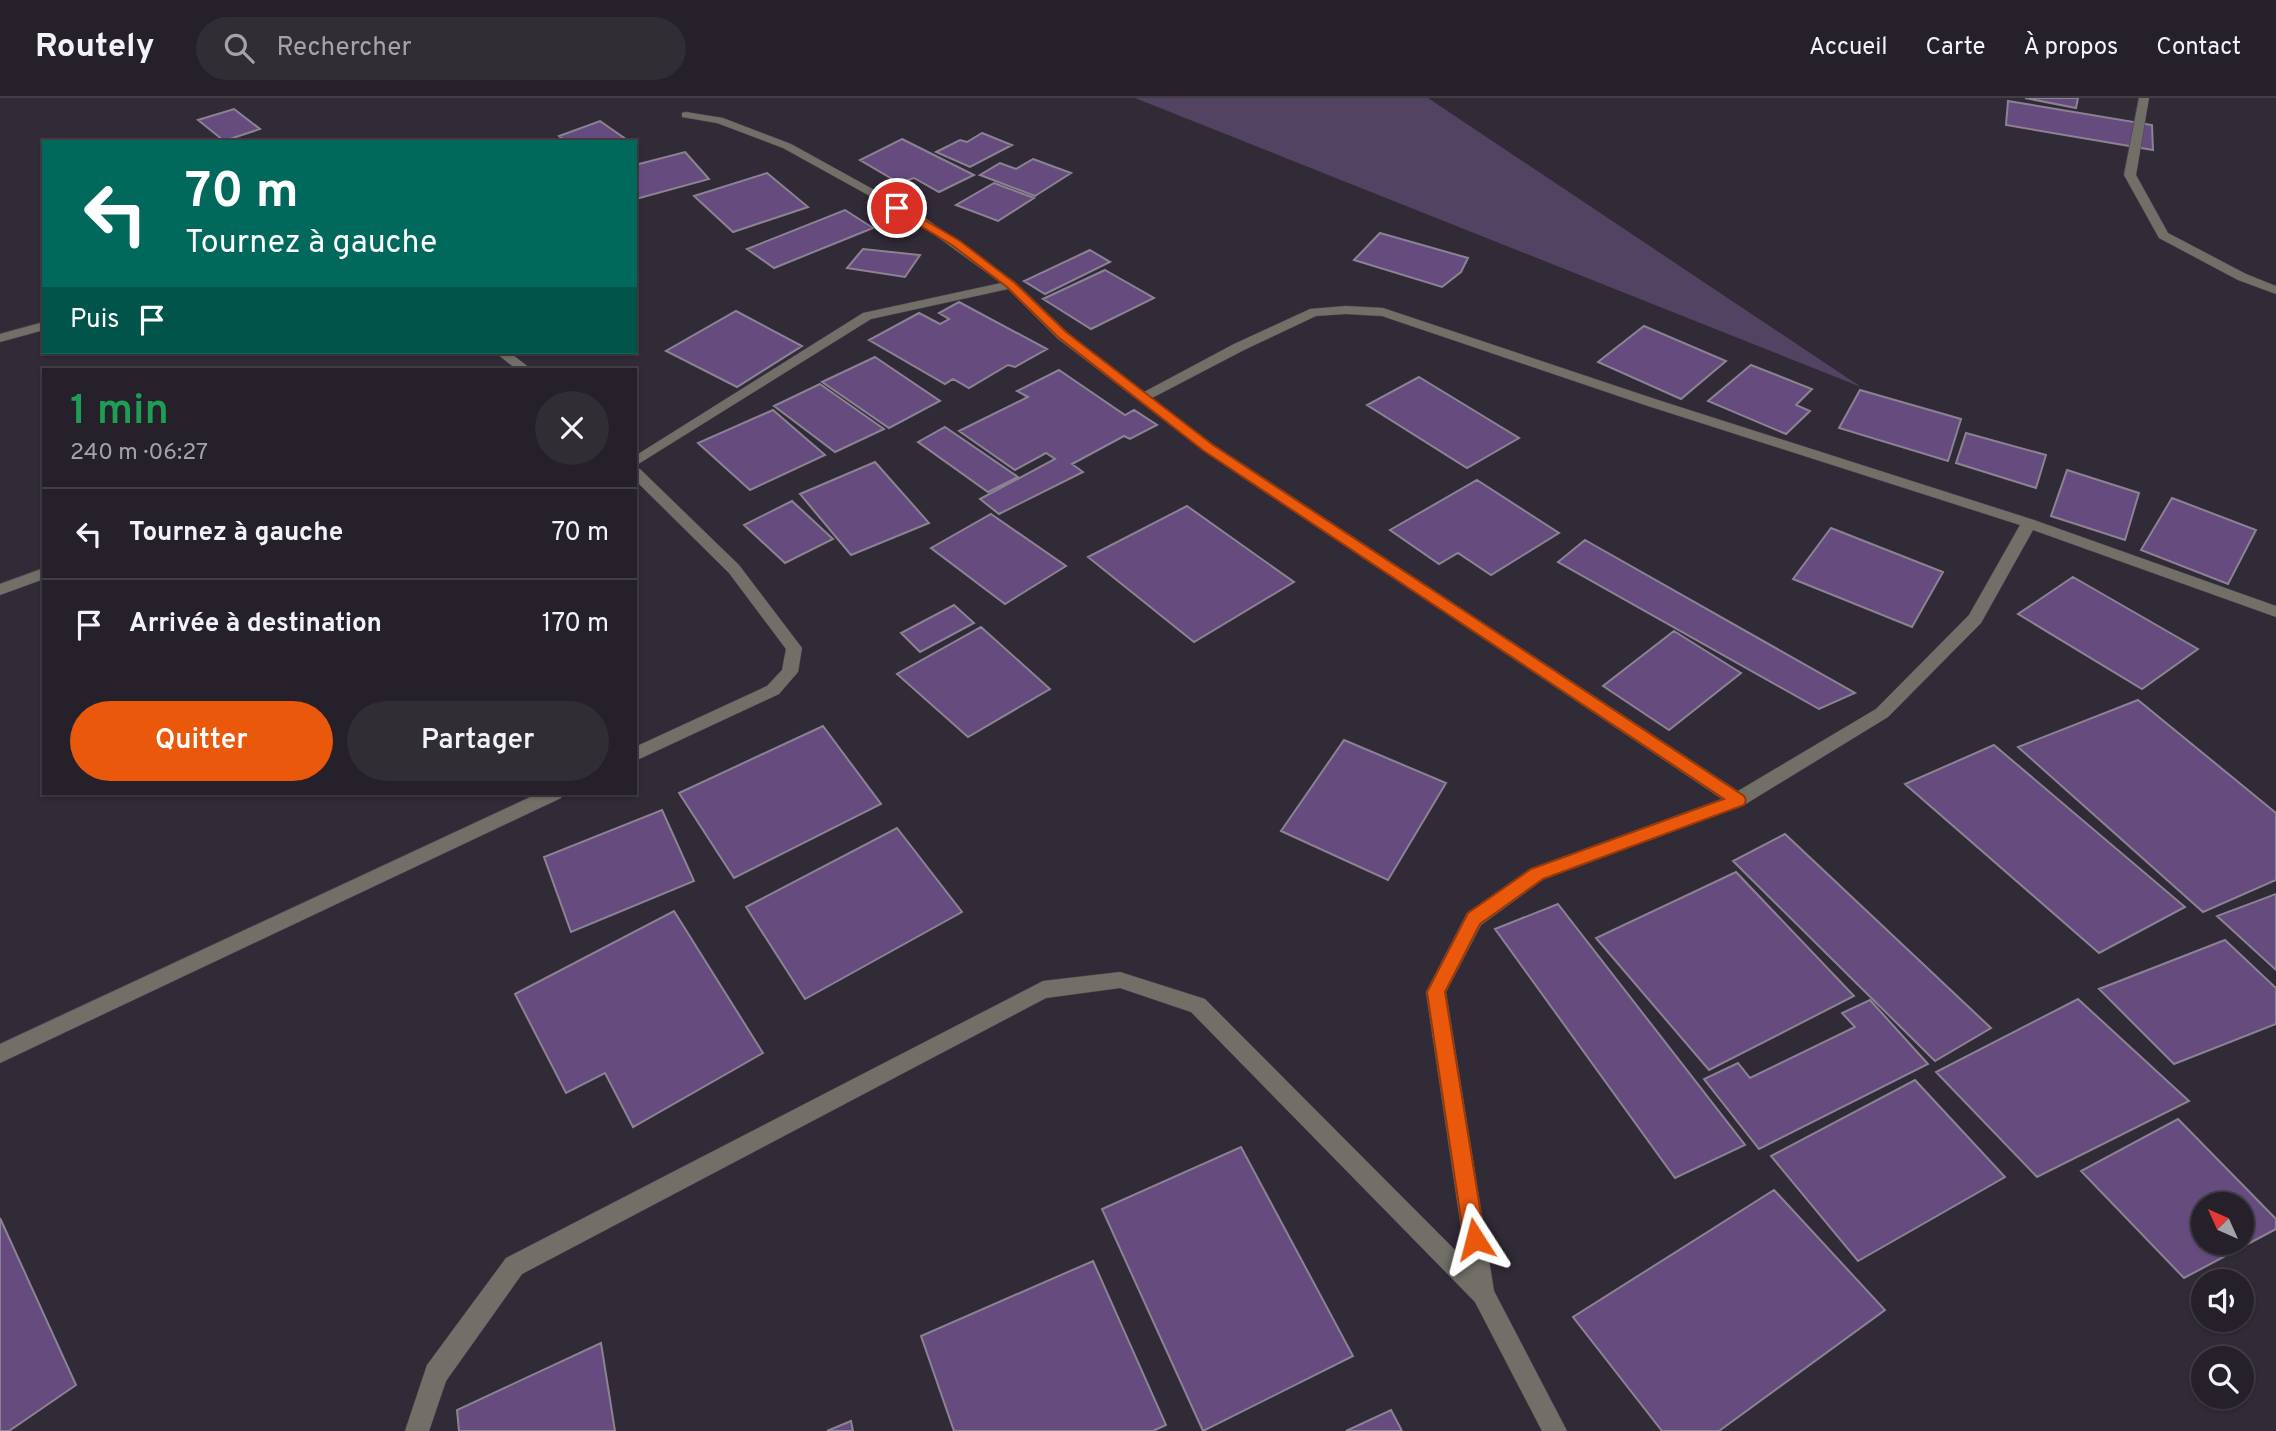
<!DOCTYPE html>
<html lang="fr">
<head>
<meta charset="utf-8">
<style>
	:root { --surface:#252029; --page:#312d35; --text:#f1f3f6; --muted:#a3a3a8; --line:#423e46; --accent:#ea580c }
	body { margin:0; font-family:Overpass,sans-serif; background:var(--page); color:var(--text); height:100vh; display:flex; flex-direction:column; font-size:26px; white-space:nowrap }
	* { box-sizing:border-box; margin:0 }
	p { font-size:23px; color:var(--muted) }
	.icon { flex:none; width:38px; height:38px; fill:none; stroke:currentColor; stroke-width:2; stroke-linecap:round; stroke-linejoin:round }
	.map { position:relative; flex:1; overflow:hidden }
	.drawer { position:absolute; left:42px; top:270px; width:595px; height:427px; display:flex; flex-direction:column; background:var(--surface); border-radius:0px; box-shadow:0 2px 5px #0004,0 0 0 2px var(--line) }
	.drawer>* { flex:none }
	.guide { position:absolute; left:42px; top:42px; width:595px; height:214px; border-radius:0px; box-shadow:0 2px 5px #0004,0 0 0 2px var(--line); background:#00695c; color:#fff; overflow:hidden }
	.needle { width:46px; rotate:315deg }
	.fabs { position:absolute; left:2191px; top:1094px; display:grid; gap:14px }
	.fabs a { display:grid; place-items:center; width:63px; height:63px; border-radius:50%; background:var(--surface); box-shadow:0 2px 5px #0004,0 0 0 2px var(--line); font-size:35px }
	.pin { position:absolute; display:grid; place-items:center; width:60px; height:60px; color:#fff; margin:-30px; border:4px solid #fff; border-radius:50%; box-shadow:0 2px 7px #0007 }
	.me { position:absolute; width:77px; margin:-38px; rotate:351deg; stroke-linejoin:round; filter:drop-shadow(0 0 5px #0008) }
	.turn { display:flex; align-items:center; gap:24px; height:147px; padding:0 28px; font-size:32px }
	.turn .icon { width:91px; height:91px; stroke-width:2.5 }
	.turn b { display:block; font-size:49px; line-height:60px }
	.then { display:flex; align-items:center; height:66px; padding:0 28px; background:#0003; gap:14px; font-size:26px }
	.round { display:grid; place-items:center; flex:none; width:74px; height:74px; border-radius:37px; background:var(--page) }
	.headline { display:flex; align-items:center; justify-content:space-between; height:119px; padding:0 28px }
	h1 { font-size:42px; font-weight:600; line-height:52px; color:#1e9e55 }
	.primary-button { display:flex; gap:14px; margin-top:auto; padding:14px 28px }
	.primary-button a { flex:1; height:80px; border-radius:42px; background:var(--accent); color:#fff; font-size:28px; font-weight:600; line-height:80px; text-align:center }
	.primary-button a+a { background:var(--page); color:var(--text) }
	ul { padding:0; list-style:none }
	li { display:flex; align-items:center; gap:21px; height:91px; padding:0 28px; border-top:2px solid var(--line) }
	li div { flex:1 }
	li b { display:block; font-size:26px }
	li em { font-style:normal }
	header { display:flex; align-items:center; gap:42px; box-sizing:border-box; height:98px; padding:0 35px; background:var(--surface); border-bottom:2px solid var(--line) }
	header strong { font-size:33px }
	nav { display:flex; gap:38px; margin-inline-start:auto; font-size:24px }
	.search { width:490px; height:63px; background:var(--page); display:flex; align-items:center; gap:18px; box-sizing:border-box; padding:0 24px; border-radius:38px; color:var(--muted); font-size:26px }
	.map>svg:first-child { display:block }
</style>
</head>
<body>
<header>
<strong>Routely</strong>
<div class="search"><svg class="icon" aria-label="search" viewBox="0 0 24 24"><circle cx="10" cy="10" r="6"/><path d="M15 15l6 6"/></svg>Rechercher</div>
<nav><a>Accueil</a><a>Carte</a><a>À propos</a><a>Contact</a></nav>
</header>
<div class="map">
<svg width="2276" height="1333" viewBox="0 0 2276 1333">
	<rect width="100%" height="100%" fill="#312a37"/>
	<!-- green -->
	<path fill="#534362" d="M1135 0H1428L1861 289Z"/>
	<!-- building -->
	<path fill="#664c7e" stroke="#8b8393" stroke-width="2" fill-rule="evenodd" d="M2025 0H2078L2076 10Z
		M2008 3 2152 27 2153 52 2006 27Z
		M234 11 260 31 224 43 198 22Z
		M600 23 630 44H567L559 38Z
		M982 35 1012 47 970 69 936 54 960 42 967 44Z
		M902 41 974 77 939 94 914 80 899 85 860 62Z
		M685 54 709 81 636 101 635 67Z
		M1033 61 1071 75 1035 98 980 77 1000 65 1016 71Z
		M767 75 808 109 733 134 694 98Z
		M994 85 1034 100 998 123 956 107Z
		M845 112 873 130 774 170 747 151Z
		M1380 135 1468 160 1461 174 1442 189 1354 162Z
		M863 151 920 157 905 179 847 170Z
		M1090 152 1110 164 1045 196 1024 183Z
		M1105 172 1154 200 1091 231 1043 201Z
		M959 204 1047 251 1015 269 1008 267 969 290 953 281 945 286 869 242 919 215 940 226 949 221 939 215Z
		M736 213 802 248 737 289 666 253Z
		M1644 228 1726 263 1681 301 1598 264Z
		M875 259 940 303 889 330 822 284Z
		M1751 267 1812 291 1796 307 1810 313 1786 336 1708 303Z
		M1059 272 1125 317 1134 312 1157 327 1130 341 1124 338 1072 366 1083 374 999 416 980 401 1055 361 1046 355 1015 372 959 333 1028 299 1017 293Z
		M1419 279 1519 340 1467 370 1367 307Z
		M820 286 884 331 835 354 774 308Z
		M1860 292 1961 321 1948 363 1839 330Z
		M773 312 825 357 750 392 698 345Z
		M945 329 1018 379 988 394 918 344Z
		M1966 335 2046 357 2036 390 1956 365Z
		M875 364 929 425 851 457 800 396Z
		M2067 372 2139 395 2125 442 2051 418Z
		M1477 382 1559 435 1491 477 1458 455 1439 466 1390 432Z
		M2172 400 2256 432 2228 486 2141 452Z
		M792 403 833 441 785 465 744 427Z
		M1187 408 1294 484 1194 544 1088 459Z
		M991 416 1066 468 1005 506 931 450Z
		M1831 430 1943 474 1912 529 1793 481Z
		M1585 442 1855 595 1819 611 1558 464Z
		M2073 479 2198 551 2142 591 2018 516Z
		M954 507 974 525 920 554 901 535Z
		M981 529 1050 591 968 639 897 576Z
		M1674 533 1741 575 1669 632 1603 588Z
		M2138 602 2276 715V782L2203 814 2018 649Z
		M823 628 881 706 734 780 679 695Z
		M1344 642 1446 685 1388 782 1281 733Z
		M1994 647 2185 809 2099 855 1905 686Z
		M662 712 694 783 571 834 544 759Z
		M897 730 962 814 805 901 746 809Z
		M1785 736 1991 930 1935 963 1733 763Z
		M1736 774 1854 898 1709 972 1596 840Z
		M2276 796V872L2217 818Z
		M1558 806 1745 1047 1675 1080 1495 831Z
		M674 813 763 955 633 1029 605 975 566 995 515 896Z
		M2225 842 2276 890V926L2174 966 2099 891Z
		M2078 901 2189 1003 2037 1079 1936 974Z
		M1870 902 1928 966 1759 1051 1704 981 1738 965 1750 980 1855 929 1842 915Z
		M1915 982 2005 1079 1858 1163 1771 1058Z
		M2178 1021 2276 1121V1131L2184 1180 2081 1073ZM2203 1106H2242V1144H2203Z
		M1241 1049 1353 1258 1203 1333 1102 1111Z
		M1774 1092 1885 1212 1719 1333H1662L1573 1219Z
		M0 1120 76 1287 9 1333H0Z
		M1093 1163 1166 1327 1153 1333H954L921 1238Z
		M601 1245 615 1333H459L457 1312Z
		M1391 1312 1402 1333H1346Z
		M851 1323 853 1333H827Z"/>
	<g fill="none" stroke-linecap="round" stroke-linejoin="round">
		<!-- street casing -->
		<g stroke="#4c4552" stroke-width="1">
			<path id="street" d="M2139 0H2149L2136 77 2168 135 2246 176 2276 188V196L2238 182 2159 140 2124 77Z
				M686 14 723 20 791 46 925 120 1015 184 1067 234 1144 294 1234 246 1310 211 1346 208 1383 210 1658 302 2034 422 2276 508V519L2033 432 1981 525 1888 619 1744 707 1544 781 1481 827 1446 894 1494 1193 1567 1333H1542L1475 1204 1191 914 1120 890 1046 900 522 1176 446 1283 429 1333H405L427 1267 506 1160 1043 883 1120 874 1205 901 1466 1163 1426 894 1467 815 1530 771 1722 701 1204 353 1057 240 1008 191 871 221 635 368V358L863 215 1001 185 917 124 783 50 717 25 682 19V15ZM1346 216 1382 218 1648 308 2020 427 1969 517 1876 611 1738 693 1214 347 1152 300 1244 252 1316 218Z
				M44 224V232L0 244V236Z
				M495 254H509L531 271H516Z
				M635 370 640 371 739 467 802 550 798 574 779 596 635 663V649L767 588 782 572 786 551 729 475 635 382Z
				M44 470V481L0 497V486Z
				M539 695H564L561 700 0 965V946Z"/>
		</g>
		<!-- street -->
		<use href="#street" fill="#726f68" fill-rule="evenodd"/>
	</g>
	<!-- route -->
	<path fill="#ea580c" stroke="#983908" stroke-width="2" d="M894 108H901L960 143 1015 185 1066 234 1213 347 1744 698 1746 702 1744 707 1543 781 1480 826 1445 894 1485 1141 1482 1148 1475 1151 1467 1148 1464 1141 1427 894 1468 815 1531 771 1724 701 1204 353 1058 239 1007 189 952 147 894 112Z"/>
</svg>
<div class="fabs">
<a><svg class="needle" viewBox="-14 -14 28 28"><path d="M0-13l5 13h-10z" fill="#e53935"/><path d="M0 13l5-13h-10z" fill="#a3a3a8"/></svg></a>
<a><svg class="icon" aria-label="sound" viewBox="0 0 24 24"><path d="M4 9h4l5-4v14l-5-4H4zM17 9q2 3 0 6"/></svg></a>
<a><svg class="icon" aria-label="search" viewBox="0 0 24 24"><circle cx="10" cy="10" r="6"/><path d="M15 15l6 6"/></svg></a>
</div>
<div class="pin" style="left:897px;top:110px;background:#d93025"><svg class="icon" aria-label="arrive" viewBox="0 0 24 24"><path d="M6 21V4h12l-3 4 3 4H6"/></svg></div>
<svg class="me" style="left:1475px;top:1141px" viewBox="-20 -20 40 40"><path d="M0-17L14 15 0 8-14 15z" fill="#ea580c" stroke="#fff" stroke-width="4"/></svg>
<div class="guide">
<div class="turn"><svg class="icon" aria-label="left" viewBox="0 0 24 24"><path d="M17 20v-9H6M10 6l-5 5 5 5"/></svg><div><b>70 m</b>Tournez à gauche</div></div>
<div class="then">Puis<svg class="icon" aria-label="arrive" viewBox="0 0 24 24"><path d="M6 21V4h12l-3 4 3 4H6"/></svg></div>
</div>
<section class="drawer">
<div class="headline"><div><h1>1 min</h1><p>240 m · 06:27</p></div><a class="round"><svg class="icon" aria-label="close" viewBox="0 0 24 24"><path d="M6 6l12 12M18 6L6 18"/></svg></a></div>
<ul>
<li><svg class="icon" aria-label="left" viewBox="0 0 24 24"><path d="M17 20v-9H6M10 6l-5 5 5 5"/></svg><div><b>Tournez à gauche</b></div><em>70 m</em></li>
<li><svg class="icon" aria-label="arrive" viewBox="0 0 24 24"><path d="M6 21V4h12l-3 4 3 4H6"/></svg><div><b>Arrivée à destination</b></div><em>170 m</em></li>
</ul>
<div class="primary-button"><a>Quitter</a><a>Partager</a></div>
</section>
</div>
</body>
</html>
